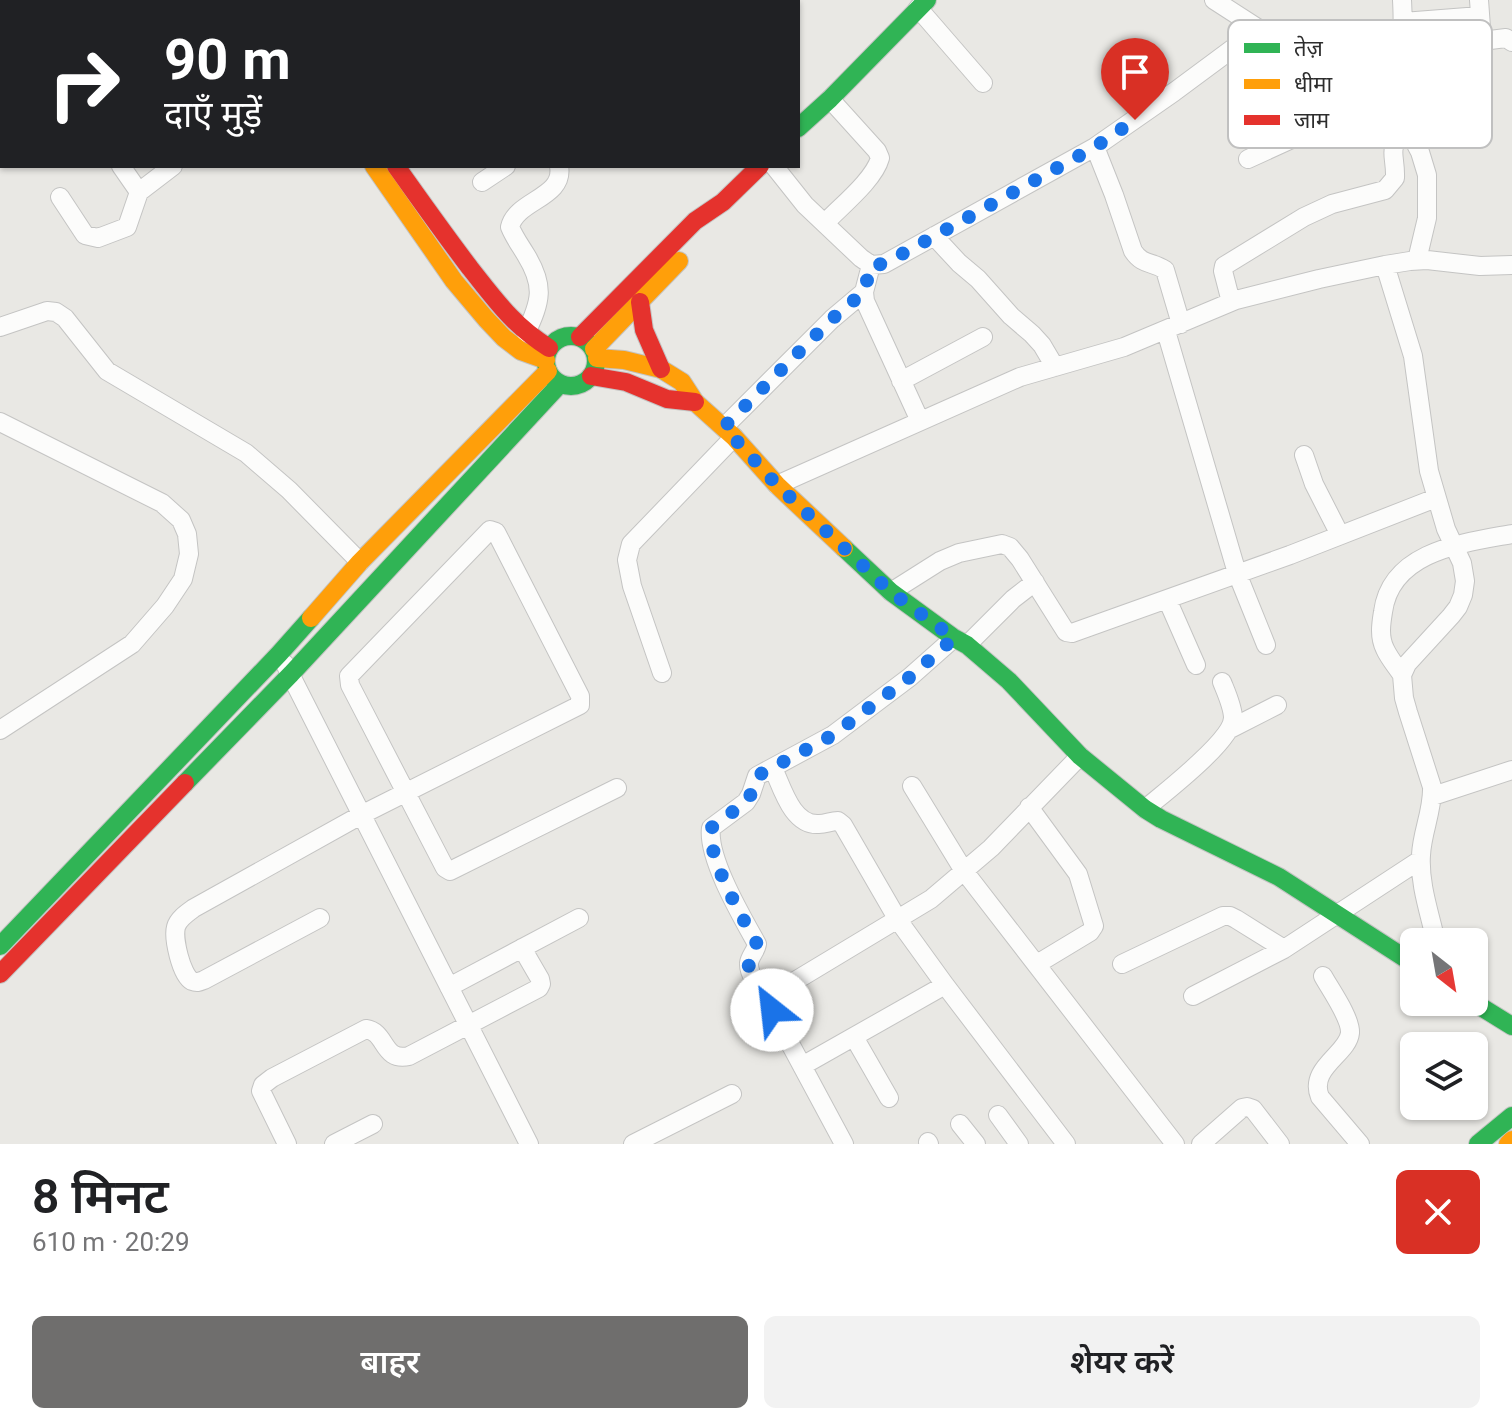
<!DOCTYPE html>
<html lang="hi">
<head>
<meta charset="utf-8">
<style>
	:root { --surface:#fff; --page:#f2f2f2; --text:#202124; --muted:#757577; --accent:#6f6e6d }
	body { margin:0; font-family:Roboto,"Noto Sans Devanagari",sans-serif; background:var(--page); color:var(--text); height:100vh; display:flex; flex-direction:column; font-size:30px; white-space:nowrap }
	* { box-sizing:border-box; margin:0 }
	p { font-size:26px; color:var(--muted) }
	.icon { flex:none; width:44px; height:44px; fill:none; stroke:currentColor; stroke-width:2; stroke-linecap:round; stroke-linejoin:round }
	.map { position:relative; height:1144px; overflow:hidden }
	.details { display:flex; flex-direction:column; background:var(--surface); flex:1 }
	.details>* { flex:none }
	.hud { position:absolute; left:0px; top:0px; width:800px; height:168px; box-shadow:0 2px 6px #0004; background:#202124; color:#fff; overflow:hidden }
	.needle { width:52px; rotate:149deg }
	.controls { position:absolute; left:1400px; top:928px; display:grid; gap:16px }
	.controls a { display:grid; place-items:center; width:88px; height:88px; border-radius:12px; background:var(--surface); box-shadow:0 2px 6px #0004; font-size:40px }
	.pin { position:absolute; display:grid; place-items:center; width:68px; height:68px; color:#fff; margin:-82px -34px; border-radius:50% 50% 50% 0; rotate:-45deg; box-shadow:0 0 8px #0007 }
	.pin .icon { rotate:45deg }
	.me { position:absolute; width:88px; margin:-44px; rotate:331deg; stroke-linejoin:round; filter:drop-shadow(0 0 6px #0008) }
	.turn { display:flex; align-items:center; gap:28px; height:168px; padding:0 32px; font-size:36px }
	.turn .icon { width:104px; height:104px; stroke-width:2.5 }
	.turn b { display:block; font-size:56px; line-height:68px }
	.round { display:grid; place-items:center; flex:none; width:84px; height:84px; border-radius:12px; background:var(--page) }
	.summary { display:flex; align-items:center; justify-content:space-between; height:136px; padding:0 32px }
	h1 { font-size:48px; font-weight:600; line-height:60px }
	.primary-button { display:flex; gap:16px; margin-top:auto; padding:16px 32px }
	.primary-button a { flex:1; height:92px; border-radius:12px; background:var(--accent); color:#fff; font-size:32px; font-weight:600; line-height:92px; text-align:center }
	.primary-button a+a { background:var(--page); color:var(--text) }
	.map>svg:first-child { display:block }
</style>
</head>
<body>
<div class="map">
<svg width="1512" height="1144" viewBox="0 0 1512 1144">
	<rect width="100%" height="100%" fill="#e9e8e4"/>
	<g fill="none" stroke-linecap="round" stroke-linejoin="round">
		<!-- street casing -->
		<g stroke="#c4c4c3" stroke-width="20">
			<path id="street" d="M530 0 531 2
				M657 0 658 2
				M1214 0 1259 29 1309 44 1356 56 1368 65 1411 135 1420 152 1427 175V218L1417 260
				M703 2 707 0
				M918 8 983 83
				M1403 22 1480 16
				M1482 41 1506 38 1512 42
				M1368 65C1403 48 1404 38 1402 0
				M0 75 2 78
				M1395 111 1463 96 1477 88 1482 41 1479 0
				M1095 147 1114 195 1133 251C1143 266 1152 261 1165 270L1181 324
				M1248 159 1386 96
				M121 166 139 192
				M774 166 805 205 861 258 871 265 884 264 1095 147 1174 92 1259 29
				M482 182 506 166
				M60 197 85 235 98 238 127 227 139 192 173 166
				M825 223C841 206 874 180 880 158L877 151 830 99
				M934 236 959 263 978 279 1011 316 1032 334 1042 345 1055 367
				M871 265 864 292 865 301 920 421
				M1385 265 1413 356 1429 471 1446 529 1462 563 1465 581 1463 595 1458 607 1451 616 1407 664 1402 675 1404 698 1408 712 1432 787C1433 810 1422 832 1421 855 1419 884 1430 914 1436 942
				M1231 302 1223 271 1224 266 1304 217 1332 204 1385 190 1395 178C1396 153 1385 148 1408 130
				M0 327 47 311 56 312 65 318 107 371 246 453 289 490 360 562
				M1166 331 1237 573 1266 645
				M526 333C541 301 545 286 526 255 520 245 514 237 510 227 516 200 565 198 559 166
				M901 381 983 337
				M0 422 162 503 181 520 187 534 189 554 183 579 165 606 132 644 0 730
				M724 427 832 319 864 292
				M1304 455 1314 484 1340 535
				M777 485 1020 377 1124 347 1236 300 1319 279 1385 265 1410 261 1427 260 1480 266 1512 265
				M891 592 940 561 959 553 1002 544 1010 547 1020 559 1066 632 1072 633 1290 555 1436 498
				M1167 599 1196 665
				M967 645 1013 599 1035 582
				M285 664 529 1144
				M662 673 632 586 627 560 631 544 734 437
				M1402 675C1396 666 1389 658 1385 649 1379 637 1381 624 1383 612 1391 551 1463 543 1512 534
				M1230 729 1277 705
				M773 768C782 787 792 826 819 824 826 824 831 821 838 821L843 825 898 920 945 985 1066 1144
				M912 786 964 871 1175 1144
				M1433 796 1512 770
				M1029 807 1078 874 1094 926 1090 932 1037 964
				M1145 809C1164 793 1232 741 1233 718 1233 707 1226 692 1222 682
				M320 918 204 980C199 982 197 983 192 981 181 975 173 938 176 927 178 919 187 913 194 908L361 815 580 705V696L496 532 490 530 349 676 350 685 445 868 450 871 617 788
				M1122 964 1223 916H1230L1236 919 1284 949
				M1323 976C1330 989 1351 1018 1350 1033 1348 1054 1308 1068 1320 1097L1360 1144
				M449 987 579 918
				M1193 996 1284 949 1420 860
				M770 1001C762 991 748 976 749 963 750 956 756 951 757 944 742 917 707 858 711 828L746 802 751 794 757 776 833 735 910 677 954 638
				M854 1037 889 1098
				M802 1066 945 985
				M998 1115 1019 1144
				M960 1124 976 1144
				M928 1142 929 1144
				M287 1144 261 1091 263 1085 272 1078 366 1029C387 1032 382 1062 409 1056L539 988 541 984 540 979 522 948
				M334 1144 373 1124
				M633 1144 732 1094
				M844 1144 772 1010 770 1001 775 993 931 899 991 848 1080 756
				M1201 1144 1242 1108 1247 1107 1253 1109 1280 1144"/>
		</g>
		<!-- fast casing -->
		<g stroke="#c4c4c3" stroke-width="20">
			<path id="fast" d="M798 128 830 99 927 0
				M546 361a25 25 0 1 1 50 0a25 25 0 1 1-50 0Z
				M844 548 891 592 954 638 967 645 1009 681 1080 756 1145 809 1161 819 1279 877 1414 964
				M185 783 291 674 560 384
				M0 946 279 654 311 618
				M1473 1002 1512 1026
				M1478 1144 1512 1116"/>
		</g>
		<!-- slow casing -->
		<g stroke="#c4c4c3" stroke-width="20">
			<path id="slow" d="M265 0 266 2
				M290 0 291 2
				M186 2 189 0
				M0 128 2 127
				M374 166 454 281 486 319 504 338 521 351 546 360
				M594 349 679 261
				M597 358 624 360 661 369 682 382 695 402 734 437 777 485 844 548
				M311 618 360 562 548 371
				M1508 1144 1512 1140"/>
		</g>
		<!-- jam casing -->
		<g stroke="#c4c4c3" stroke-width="20">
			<path id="jam" d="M396 166C420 200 445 235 470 268 497 302 512 324 549 348
				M640 302 644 330 661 369
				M580 337 695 221 723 202 760 166
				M591 376 626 382 667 399 695 402
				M0 974 185 783"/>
		</g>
		<!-- street -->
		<use href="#street" stroke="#fcfcfb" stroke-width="18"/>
		<!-- fast -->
		<use href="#fast" stroke="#30b455" stroke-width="18"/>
		<!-- slow -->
		<use href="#slow" stroke="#ff9f0a" stroke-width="18"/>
		<!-- jam -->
		<use href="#jam" stroke="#e5322d" stroke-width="18"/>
	</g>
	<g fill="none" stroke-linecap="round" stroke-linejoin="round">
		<!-- route -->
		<path stroke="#1a73e8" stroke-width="14" stroke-dasharray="0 25.2" d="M772 1010C769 995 746 977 749 962 751 955 756 951 757 944 742 917 707 858 711 828L746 802 751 794 757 776 833 735 910 677 954 638 891 592 777 485 724 427 832 319 864 292 871 265 884 264 1095 147 1135 120"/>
	</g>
	<!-- legend -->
	<rect x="1228" y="20" width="264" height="128" rx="12" fill="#fff" stroke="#c0c0c0" stroke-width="2"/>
	<rect x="1244" y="43" width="36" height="10" fill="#30b455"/>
	<rect x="1244" y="79" width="36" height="10" fill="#ff9f0a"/>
	<rect x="1244" y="115" width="36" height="10" fill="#e5322d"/>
	<g font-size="22" fill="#2d2d2d">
		<text x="1294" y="56">तेज़</text>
		<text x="1294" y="92">धीमा</text>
		<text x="1294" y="128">जाम</text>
	</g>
</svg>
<div class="controls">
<a><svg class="needle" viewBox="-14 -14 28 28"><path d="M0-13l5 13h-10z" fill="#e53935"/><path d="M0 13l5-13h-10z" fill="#757577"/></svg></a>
<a><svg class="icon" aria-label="layers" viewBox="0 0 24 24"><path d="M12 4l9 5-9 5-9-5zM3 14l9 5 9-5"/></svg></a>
</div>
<div class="pin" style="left:1135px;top:120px;background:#d93025"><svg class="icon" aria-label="arrive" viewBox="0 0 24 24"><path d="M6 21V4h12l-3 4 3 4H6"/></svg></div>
<svg class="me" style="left:772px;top:1010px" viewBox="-20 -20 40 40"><circle r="19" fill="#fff"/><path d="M0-13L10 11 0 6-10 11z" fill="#1a73e8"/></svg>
<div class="hud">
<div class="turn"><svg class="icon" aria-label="right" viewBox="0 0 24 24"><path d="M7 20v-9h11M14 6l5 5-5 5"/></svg><div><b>90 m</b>दाएँ मुड़ें</div></div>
</div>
</div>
<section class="details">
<div class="summary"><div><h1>8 मिनट</h1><p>610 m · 20:29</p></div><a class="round" style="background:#d93025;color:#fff"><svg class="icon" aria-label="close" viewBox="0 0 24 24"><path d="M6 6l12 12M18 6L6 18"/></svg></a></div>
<div class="primary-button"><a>बाहर</a><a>शेयर करें</a></div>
</section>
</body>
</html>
